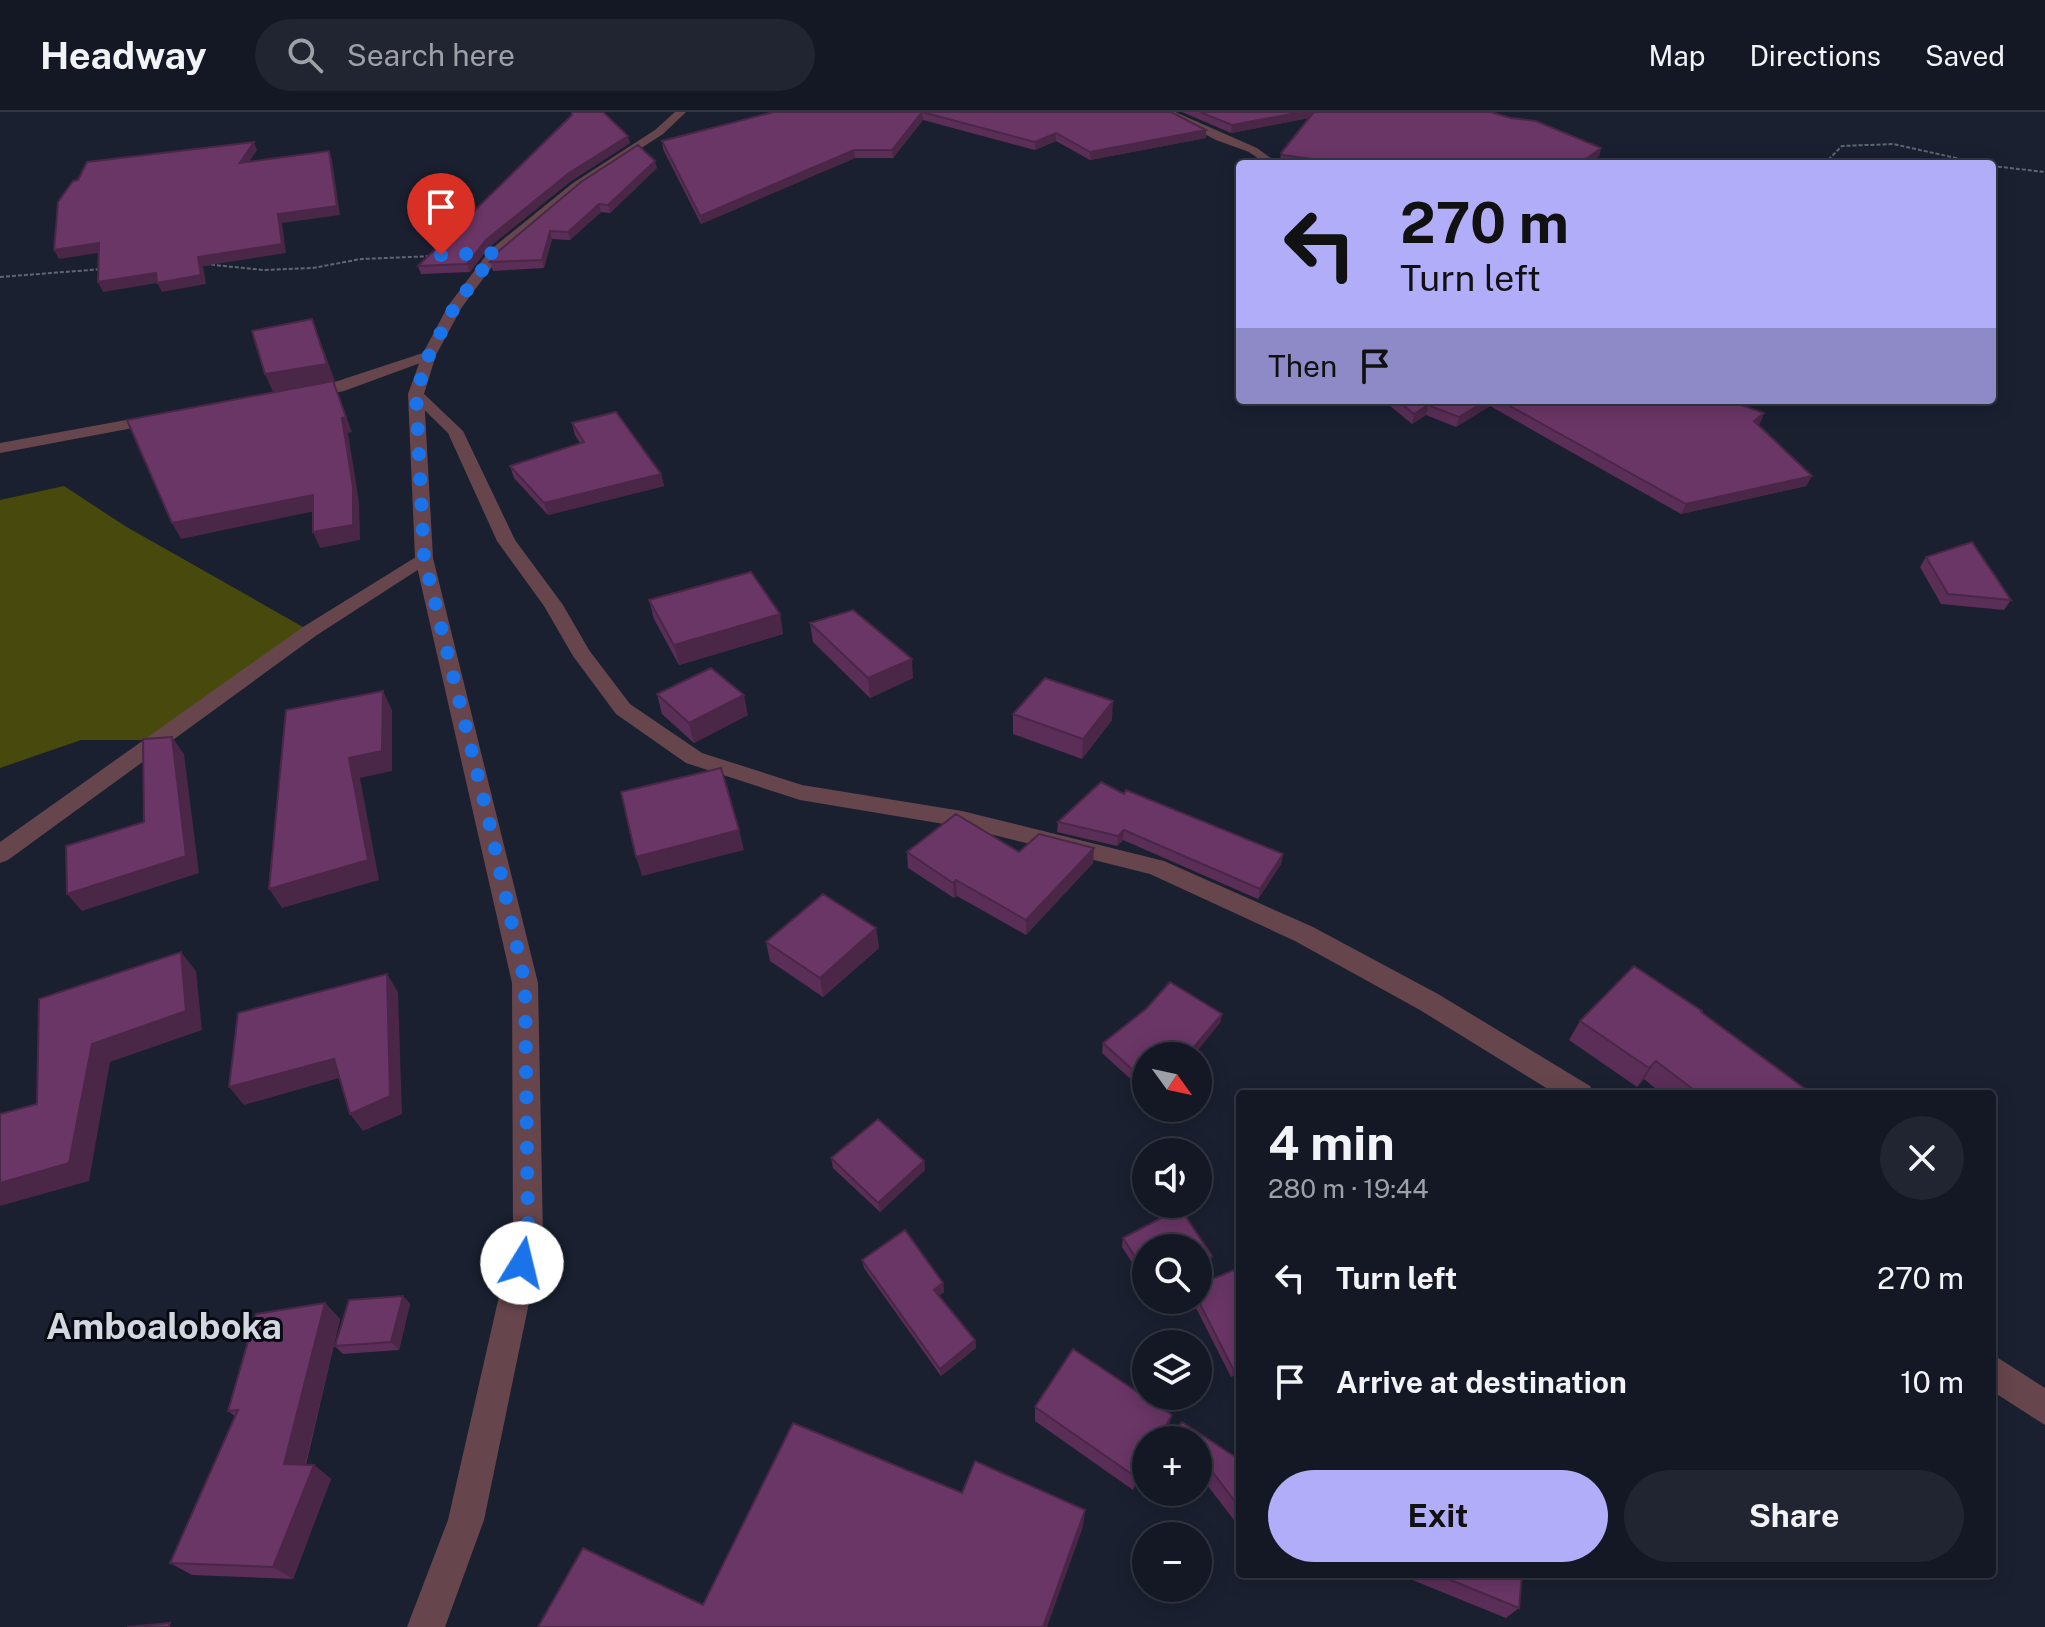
<!DOCTYPE html>
<html lang="en">
<head>
<meta charset="utf-8">
<style>
	:root { --surface:#141824; --page:#212531; --text:#f1f3f6; --muted:#9da0a6; --line:#333741; --accent:#b2adf9 }
	body { margin:0; font-family:"Public Sans",sans-serif; background:var(--page); color:var(--text); height:100vh; display:flex; flex-direction:column; font-size:30px; white-space:nowrap }
	* { box-sizing:border-box; margin:0 }
	p { font-size:26px; color:var(--muted) }
	.icon { flex:none; width:44px; height:44px; fill:none; stroke:currentColor; stroke-width:2; stroke-linecap:round; stroke-linejoin:round }
	.map { position:relative; flex:1; overflow:hidden }
	.drawer { position:absolute; left:1236px; top:978px; width:760px; height:488px; display:flex; flex-direction:column; background:var(--surface); border-radius:8px; box-shadow:0 4px 20px #0003,0 0 0 2px var(--line) }
	.drawer>* { flex:none }
	.guide { position:absolute; left:1236px; top:48px; width:760px; height:244px; border-radius:8px; box-shadow:0 4px 20px #0003,0 0 0 2px var(--line); background:#b2adf9; color:#111; overflow:hidden }
	.needle { width:52px; rotate:123deg }
	.fabs { position:absolute; left:1132px; top:930px; display:grid; gap:16px }
	.fabs a { display:grid; place-items:center; width:80px; height:80px; border-radius:50%; background:var(--surface); box-shadow:0 4px 20px #0003,0 0 0 2px var(--line); font-size:40px }
	.pin { position:absolute; display:grid; place-items:center; width:68px; height:68px; color:#fff; margin:-82px -34px; border-radius:50% 50% 50% 0; rotate:-45deg; box-shadow:0 0 8px #0007 }
	.pin .icon { rotate:45deg }
	.me { position:absolute; width:88px; margin:-44px; rotate:9deg; stroke-linejoin:round; filter:drop-shadow(0 0 6px #0008) }
	.turn { display:flex; align-items:center; gap:28px; height:168px; padding:0 32px; font-size:36px }
	.turn .icon { width:104px; height:104px; stroke-width:2.5 }
	.turn b { display:block; font-size:56px; line-height:68px }
	.then { display:flex; align-items:center; height:76px; padding:0 32px; background:#0003; gap:16px; font-size:30px }
	.round { display:grid; place-items:center; flex:none; width:84px; height:84px; border-radius:42px; background:var(--page) }
	.overview { display:flex; align-items:center; justify-content:space-between; height:136px; padding:0 32px }
	h1 { font-size:48px; font-weight:700; line-height:60px }
	.button { display:flex; gap:16px; margin-top:auto; padding:16px 32px }
	.button a { flex:1; height:92px; border-radius:48px; background:var(--accent); color:#111; font-size:32px; font-weight:700; line-height:92px; text-align:center }
	.button a+a { background:var(--page); color:var(--text) }
	ul { padding:0; list-style:none }
	li { display:flex; align-items:center; gap:24px; height:104px; padding:0 32px }
	li div { flex:1 }
	li b { display:block; font-size:30px }
	li em { font-style:normal }
	header { display:flex; align-items:center; gap:48px; box-sizing:border-box; height:112px; padding:0 40px; background:var(--surface); border-bottom:2px solid var(--line) }
	header strong { font-size:38px }
	nav { display:flex; gap:44px; margin-inline-start:auto; font-size:28px }
	.search { width:560px; height:72px; background:var(--page); display:flex; align-items:center; gap:20px; box-sizing:border-box; padding:0 28px; border-radius:44px; color:var(--muted); font-size:30px }
	.map>svg:first-child { display:block }
</style>
</head>
<body>
<header>
<strong>Headway</strong>
<div class="search"><svg class="icon" aria-label="search" viewBox="0 0 24 24"><circle cx="10" cy="10" r="6"/><path d="M15 15l6 6"/></svg>Search here</div>
<nav><a>Map</a><a>Directions</a><a>Saved</a></nav>
</header>
<div class="map">
<svg width="2045" height="1515" viewBox="0 0 2045 1515">
	<rect width="100%" height="100%" fill="#1a2030"/>
	<!-- forest -->
	<path fill="#484a0d" d="M64 374 125 414 310 519 163 628H81L0 656V388Z"/>
	<g fill="none" stroke-linecap="round" stroke-linejoin="round">
		<!-- path -->
		<path stroke="#5f6573" stroke-width="2" stroke-dasharray="4 2" stroke-linecap="butt" d="M1824 52 1842 34 1893 32 1983 52
			M1992 54 2045 60
			M205 152 263 158 313 156 361 147 433 144
			M0 165 103 157"/>
		<!-- minor -->
		<path fill="#66464c" fill-rule="evenodd" d="M1162 0H1175L1257 36 1279 52H1266L1249 40 1216 28Z
			M429 239 436 243 434 246 344 279 306 287 298 282Z
			M416 277 421 279 463 319 515 428 563 493 589 538 630 592 702 641 802 673 962 699 1164 749 1313 815 1438 882 1590 974 1594 982H1556L1420 898 1295 829 1150 762 962 715 800 688 686 651 616 602 573 544 544 494 497 429 448 321 408 282Z
			M159 302 165 304V310L0 341V331Z
			M424 440 430 442 433 446 430 450 317 523 8 748 0 751V730L303 515Z
			M1992 1242 2045 1276V1313L1992 1279Z"/>
		<!-- tertiary -->
		<path fill="#66464c" fill-rule="evenodd" d="M675 0H686L663 22 581 75 500 144 462 195 436 243 424 282 433 446 538 871 543 1123 484 1408 445 1515H407L448 1408 513 1123 512 871 415 446 408 282 422 243 448 194 490 138 573 71 655 18Z"/>
	</g>
	<!-- wall -->
	<path fill="#5b2e58" d="M774 0H1171L1206 18V26L1090 48 1056 29 1035 38 923 8 893 46H855L701 112 663 37 662 29Z
		M1182 0H1490L1601 36 1599 44 1588 52H1289L1282 51 1280 49 1281 41 1309 6 1231 21Z
		M630 31 571 69 488 136 470 160 421 162 418 154Z
		M657 56 610 101 601 100 570 128 552 127 544 156 493 159 490 150Z
		M1383 288H1733L1731 289 1764 301 1760 311 1757 313 1812 364 1806 374 1681 402 1490 294 1456 315 1426 303 1412 312Z
		M572 311 661 362 664 374 548 403 514 366 510 354 580 331 575 323Z
		M1926 445 2011 488 2004 498 1941 492 1920 455Z
		M649 488 780 502 783 522 679 553 654 507Z
		M810 511 913 566 870 586 813 530Z
		M657 582 748 603 694 631 662 602Z
		M1013 602 1112 608 1082 647 1013 622Z
		M1124 682 1283 742 1281 752 1258 787 1123 728 1117 734 1057 720 1058 710Z
		M1094 736 1093 751 1026 823 957 784 954 786 908 756 907 740H1019Z
		M876 816 879 836 823 885 770 849 766 830Z
		M1146 897 1222 902 1220 911 1146 944V981L1102 941 1103 931Z
		M1701 901 1799 982H1662L1644 967 1637 975 1569 928 1580 909Z
		M831 1046 924 1049 925 1058 880 1100 833 1056Z
		M1123 1126 1212 1144 1210 1153 1146 1136V1172L1122 1135Z
		M862 1148 943 1171 944 1180 939 1183 975 1228 976 1236 941 1264 864 1156Z
		M1240 1168V1261L1231 1265 1192 1188H1198Z
		M403 1184 410 1192 399 1238 343 1242 335 1234Z
		M325 1191 340 1207 306 1353H314L331 1367 293 1467 192 1463 170 1451 235 1304 228 1299Z
		M1035 1295 1168 1317 1162 1328H1146L1133 1378 1035 1309Z
		M1178 1315 1240 1348V1416L1198 1361V1328H1174Z
		M1400 1462H1522L1519 1496 1506 1506 1400 1463Z"/>
	<!-- shaded-wall -->
	<path fill="#4a2647" d="M922 0 923 8 893 46 892 38Z
		M1302 0H1316L1315 5 1231 21 1232 13Z
		M1206 18V26L1090 48V40Z
		M1056 21V29L1035 38V30Z
		M628 24 630 31 571 69 488 136 470 160 467 152 486 128 569 61Z
		M254 30 257 38 243 59 240 51Z
		M1601 36 1599 44 1588 52H1579Z
		M854 38 855 46 701 112 700 104Z
		M329 39 332 48 340 103 282 111 286 141 203 154 206 172 162 180 157 171 103 180 98 170 198 145 278 102Z
		M655 49 657 56 610 101 608 93Z
		M599 92 601 100 570 128 568 120Z
		M550 119 552 127 544 156 542 148Z
		M99 131 104 140 59 147 54 138Z
		M312 207 335 269 273 280 265 262Z
		M333 269 352 320 348 321 359 390 360 428 320 436 313 420Z
		M1487 288H1491L1490 294 1456 315 1459 305Z
		M1428 293 1426 303 1412 312 1414 302Z
		M1764 301 1760 311 1749 319 1754 309Z
		M661 362 664 374 548 403 544 391Z
		M1812 364 1806 374 1681 402 1686 392Z
		M313 383 320 398 181 427 172 411Z
		M780 502 783 522 679 553 674 533Z
		M912 547 913 566 870 586 868 566Z
		M383 579 392 598V659L360 666 379 768 282 796 269 777 349 646Z
		M744 583 748 603 694 631 689 611Z
		M1113 589 1112 608 1082 647 1083 627Z
		M172 625 184 642 199 761 82 799 67 782 186 744Z
		M739 718 744 738 642 764 636 745Z
		M1124 718 1123 728 1117 734 1118 724Z
		M1094 736 1093 751 1026 823V808Z
		M1283 742 1281 752 1258 787 1260 777Z
		M956 768 957 784 954 786 953 771Z
		M876 816 879 836 823 885 820 866Z
		M181 840 196 859 202 918 110 950 89 1069 0 1094V1071L92 932Z
		M387 862 398 880 402 1002 363 1019 350 1002Z
		M1222 902 1220 911 1193 944H1186Z
		M334 947 346 964 244 993 229 975Z
		M1656 949 1644 967 1637 975 1649 956Z
		M1204 963 1202 973 1198 976V968Z
		M924 1049 925 1058 880 1100 878 1091Z
		M1212 1144 1210 1153 1198 1159V1152Z
		M943 1171 944 1180 936 1186 934 1178Z
		M403 1184 410 1192 399 1238 391 1230Z
		M325 1191 340 1207 302 1366 284 1352Z
		M975 1228 976 1236 941 1264 940 1257Z
		M1240 1254V1261L1231 1265 1233 1257Z
		M1172 1303 1168 1317 1162 1328H1157Z
		M1146 1348V1356L1133 1378 1136 1365Z
		M314 1353 331 1367 293 1467 273 1455Z
		M1085 1398 1083 1415 1047 1515H1043Z"/>
	<!-- building -->
	<path fill="#6a3666" stroke="#4a2647" stroke-width="2" d="M572 0H603L628 24 569 61 486 128 467 152 418 154 572 3Z
		M774 0H1171L1206 18 1090 40 1056 21 1035 30 922 0 892 38H854L700 104 662 29Z
		M1200 0H1302L1232 13Z
		M1314 0H1490L1511 6 1536 9 1601 36 1579 52H1349L1283 43 1281 41Z
		M254 30 240 51 329 39 337 94 278 102 282 132 198 145 201 163 157 171 156 161 98 170 99 131 54 138 58 90 73 69 78 68 87 50Z
		M638 33 655 49 608 93 599 92 568 120 550 119 542 148 490 150 500 138 581 70Z
		M312 207 327 252 265 262 252 219Z
		M333 269 346 305 342 306 353 375V413L313 420V383L172 411 127 308Z
		M1397 288H1487L1459 305 1428 293 1414 302Z
		M1499 288H1727L1764 301 1754 309 1812 364 1686 392Z
		M616 300 661 362 544 391 510 354 584 330 572 311Z
		M1972 430 2011 488 1948 482 1926 445Z
		M751 460 780 502 674 533 649 488Z
		M853 498 912 547 868 566 810 511Z
		M711 556 744 583 689 611 657 582Z
		M1045 566 1113 589 1083 627 1013 602Z
		M383 579 382 639 349 646 368 748 269 777 286 598Z
		M172 625 186 744 67 782 66 734 144 710 143 627Z
		M721 656 739 718 636 745 621 680Z
		M1101 670 1124 682 1126 678 1283 742 1260 777 1124 718 1118 724 1058 710Z
		M956 702 1019 740 1039 722 1094 736 1026 808 956 768 953 771 907 740Z
		M823 782 876 816 820 866 766 830Z
		M181 840 186 899 92 932 69 1051 0 1071V1002L37 992 39 887Z
		M1634 854 1702 899 1701 900 1804 976 1797 982H1699L1656 949 1649 956 1580 909Z
		M387 862 390 984 350 1002 334 947 229 975 238 901Z
		M1170 870 1222 902 1186 944H1146V970L1103 931 1146 897Z
		M1198 958 1204 963 1198 968Z
		M878 1007 924 1049 878 1091 831 1046Z
		M1180 1096 1212 1144 1198 1152V1136H1146V1162L1123 1126Z
		M905 1118 943 1171 934 1178 975 1228 940 1257 862 1148Z
		M1234 1158 1240 1168V1254L1233 1257 1198 1188V1173Z
		M403 1184 391 1230 335 1234 349 1188Z
		M325 1191 284 1352 314 1353 273 1455 170 1451 238 1298 228 1299 256 1202Z
		M1073 1237 1172 1303 1157 1328H1146V1348L1136 1365 1035 1295Z
		M1182 1310 1240 1348V1396L1198 1341V1328H1188L1178 1315Z
		M793 1311 962 1381 975 1349 1085 1398 1043 1515H538L583 1436 703 1493Z
		M1436 1462H1522L1519 1496Z
		M170 1511 169 1515H127Z"/>
	<g fill="none" stroke-linecap="round" stroke-linejoin="round">
		<!-- route -->
		<path stroke="#1a73e8" stroke-width="14" stroke-dasharray="0 25.2" d="M441 143 495 141 455 194 429 243 416 282 424 446 488 705 525 871 528 1123 522 1151"/>
	</g>
	<g text-anchor="middle" dominant-baseline="central" stroke-width="6" stroke-linejoin="round" paint-order="stroke">
		<!-- near-neighbourhood labels -->
		<g font-size="36" font-weight="bold" fill="#d2d7e2" stroke="#070a11">
			<text x="164" y="1214">Amboaloboka</text>
		</g>
	</g>
</svg>
<div class="fabs">
<a><svg class="needle" viewBox="-14 -14 28 28"><path d="M0-13l5 13h-10z" fill="#e53935"/><path d="M0 13l5-13h-10z" fill="#9da0a6"/></svg></a>
<a><svg class="icon" aria-label="sound" viewBox="0 0 24 24"><path d="M4 9h4l5-4v14l-5-4H4zM17 9q2 3 0 6"/></svg></a>
<a><svg class="icon" aria-label="search" viewBox="0 0 24 24"><circle cx="10" cy="10" r="6"/><path d="M15 15l6 6"/></svg></a>
<a><svg class="icon" aria-label="layers" viewBox="0 0 24 24"><path d="M12 4l9 5-9 5-9-5zM3 14l9 5 9-5"/></svg></a>
<a>+</a>
<a>−</a>
</div>
<div class="pin" style="left:441px;top:143px;background:#d93025"><svg class="icon" aria-label="arrive" viewBox="0 0 24 24"><path d="M6 21V4h12l-3 4 3 4H6"/></svg></div>
<svg class="me" style="left:522px;top:1151px" viewBox="-20 -20 40 40"><circle r="19" fill="#fff"/><path d="M0-13L10 11 0 6-10 11z" fill="#1a73e8"/></svg>
<div class="guide">
<div class="turn"><svg class="icon" aria-label="left" viewBox="0 0 24 24"><path d="M17 20v-9H6M10 6l-5 5 5 5"/></svg><div><b>270 m</b>Turn left</div></div>
<div class="then">Then<svg class="icon" aria-label="arrive" viewBox="0 0 24 24"><path d="M6 21V4h12l-3 4 3 4H6"/></svg></div>
</div>
<section class="drawer">
<div class="overview"><div><h1>4 min</h1><p>280 m · 19:44</p></div><a class="round"><svg class="icon" aria-label="close" viewBox="0 0 24 24"><path d="M6 6l12 12M18 6L6 18"/></svg></a></div>
<ul>
<li><svg class="icon" aria-label="left" viewBox="0 0 24 24"><path d="M17 20v-9H6M10 6l-5 5 5 5"/></svg><div><b>Turn left</b></div><em>270 m</em></li>
<li><svg class="icon" aria-label="arrive" viewBox="0 0 24 24"><path d="M6 21V4h12l-3 4 3 4H6"/></svg><div><b>Arrive at destination</b></div><em>10 m</em></li>
</ul>
<div class="button"><a>Exit</a><a>Share</a></div>
</section>
</div>
</body>
</html>
